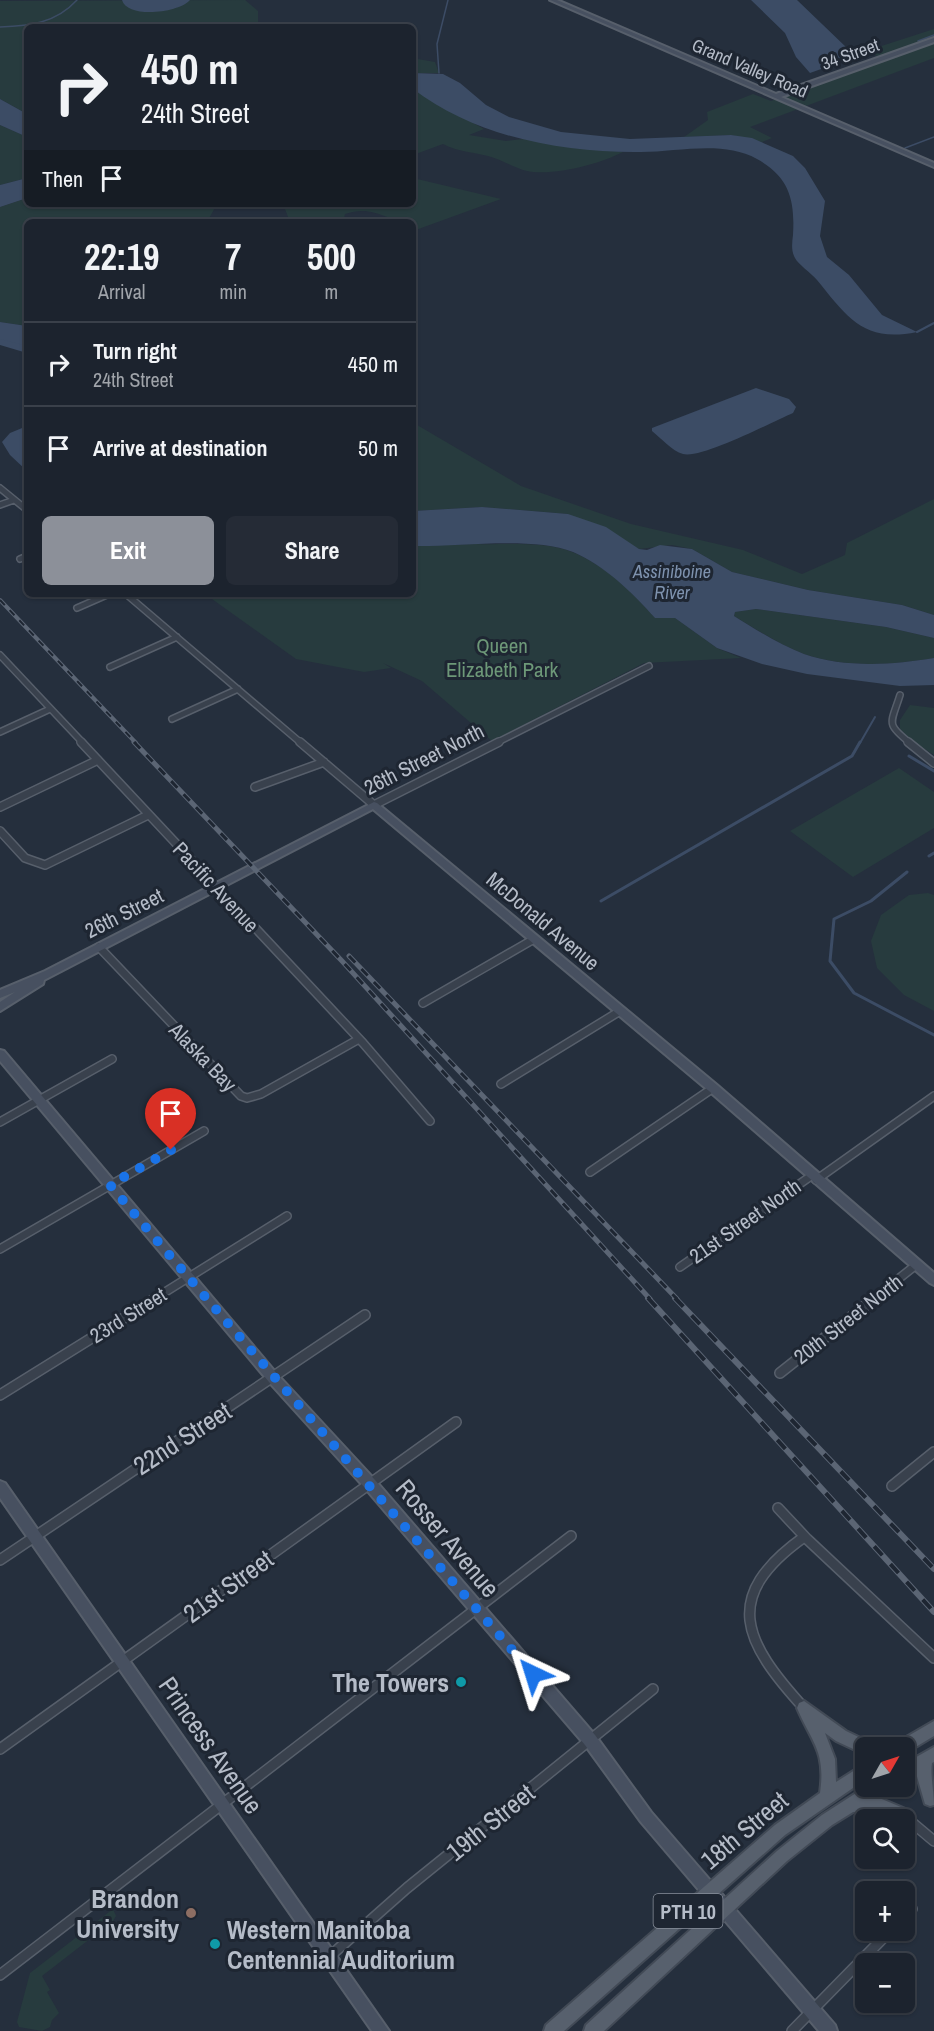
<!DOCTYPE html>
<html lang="en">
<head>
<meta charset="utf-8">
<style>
	:root { --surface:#1c232e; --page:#252b36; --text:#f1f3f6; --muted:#a0a4aa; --line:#3a404a; --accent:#8c9099 }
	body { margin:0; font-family:"Archivo Narrow",sans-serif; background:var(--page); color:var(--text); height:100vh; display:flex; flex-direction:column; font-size:22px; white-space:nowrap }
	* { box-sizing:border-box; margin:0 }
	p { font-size:20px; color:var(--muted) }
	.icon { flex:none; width:33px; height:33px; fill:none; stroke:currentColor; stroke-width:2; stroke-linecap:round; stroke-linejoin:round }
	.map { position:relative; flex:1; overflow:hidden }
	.sheet { position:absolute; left:24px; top:219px; width:392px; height:378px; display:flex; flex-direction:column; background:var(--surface); border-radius:9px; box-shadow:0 2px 4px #0004,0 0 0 2px var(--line) }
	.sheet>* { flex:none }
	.guide { position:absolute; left:24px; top:24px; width:392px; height:183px; border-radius:9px; box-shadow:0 2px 4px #0004,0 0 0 2px var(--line); background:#1c232e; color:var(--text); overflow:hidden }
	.needle { width:39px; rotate:51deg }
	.buttons { position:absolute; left:855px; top:1737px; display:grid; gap:12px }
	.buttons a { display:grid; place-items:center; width:60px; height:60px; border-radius:9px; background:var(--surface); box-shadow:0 2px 4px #0004,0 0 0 2px var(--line); font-size:30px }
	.pin { position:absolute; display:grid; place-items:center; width:51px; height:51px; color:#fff; margin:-62px -26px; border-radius:50% 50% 50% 0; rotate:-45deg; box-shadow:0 0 6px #0007 }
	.pin .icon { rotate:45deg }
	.me { position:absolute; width:66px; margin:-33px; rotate:319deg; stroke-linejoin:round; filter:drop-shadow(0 0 4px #0008) }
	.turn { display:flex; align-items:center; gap:21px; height:126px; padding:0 18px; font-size:27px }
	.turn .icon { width:78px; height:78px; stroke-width:2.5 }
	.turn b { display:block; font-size:42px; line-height:51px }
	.then { display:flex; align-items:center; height:57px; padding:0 18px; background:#0003; gap:12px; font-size:22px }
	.eta { display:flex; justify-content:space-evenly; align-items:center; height:102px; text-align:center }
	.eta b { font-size:36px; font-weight:700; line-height:42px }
	.action { display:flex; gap:12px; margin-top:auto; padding:12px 18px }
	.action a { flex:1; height:69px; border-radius:9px; background:var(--accent); color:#fff; font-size:24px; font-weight:700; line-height:69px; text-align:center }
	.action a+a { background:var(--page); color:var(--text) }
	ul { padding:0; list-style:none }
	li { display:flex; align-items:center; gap:18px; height:84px; padding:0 18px; border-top:2px solid var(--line) }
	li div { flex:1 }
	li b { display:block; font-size:22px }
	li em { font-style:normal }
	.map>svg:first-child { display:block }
</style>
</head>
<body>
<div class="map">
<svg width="934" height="2031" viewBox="0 0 934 2031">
	<rect width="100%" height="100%" fill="#252f3d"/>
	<!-- green -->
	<path fill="#273b3e" d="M245 0 258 11V27H27V114L0 99V1Z
		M934 29V58L750 127 772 138 762 142 731 135 684 137 708 120 707 112 753 94 771 101 884 59 866 51Z
		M412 58 435 62 439 73H413Z
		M412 89 484 129 469 135 506 141 523 139 623 152C600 164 548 178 523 170 511 166 500 159 488 156 472 152 459 152 443 144L413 155Z
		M0 125 27 137V178L0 185Z
		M413 178 501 199 413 231 412 222C386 222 374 204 345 214L343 222H290L283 204H412Z
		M27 198V204H217L207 222H27V326L0 322V207Z
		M412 422 521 486 631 524 743 550 802 574 845 555 847 543 934 499V615L902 605 808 590 732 572 692 549 672 545 639 549 568 514 482 507 413 511Z
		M476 544C507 545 544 541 572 552 605 565 632 592 655 618H675L717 648 741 658 644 663 492 741 422 681 383 663 391 668 364 672 296 659 205 594H412L413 546Z
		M756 609 886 627 934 638V658C893 665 845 668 804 654 780 645 756 629 734 616L735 612Z
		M910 705 934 708V755L911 740 900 729V720Z
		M899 768 934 792V828L853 877 790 831Z
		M928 893 934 895V1011L904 995 877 968 871 941 881 915 909 895Z
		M113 1909 116 1916 113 1921 42 1976 50 1990 47 1992 59 2013 52 2020 50 2027 42 2031 19 2027 17 2022 30 1973Z"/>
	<!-- water -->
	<path fill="#3c4c65" d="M122 0H190C179 13 127 19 122 0Z
		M751 0H797L847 48 849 59 810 73 796 57 785 33Z
		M413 73 443 74 460 83 486 105 509 117 561 132 630 139 731 135 752 138 793 156 805 168 825 201 820 236 827 257 849 275 882 315 917 332C864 343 848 318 817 280 811 273 798 264 795 258 791 251 792 243 793 235 795 201 790 177 757 159 723 140 678 152 641 152 562 153 476 137 413 89Z
		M0 99 27 114V137L0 125Z
		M27 178V198L0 207V185Z
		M0 322 27 326V349L0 344Z
		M756 388 789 399 796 407 793 413C772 422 702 459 683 454 672 451 661 438 652 431V428Z
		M27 426V471L10 455 2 442 10 433Z
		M482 507 568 514 606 527 639 549 647 550 660 545 692 549 732 572 808 590 902 605 934 615V638L886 627 756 609 735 612 734 616C755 629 780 645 804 654 844 668 893 665 934 658V685L900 686 807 674 762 664 717 648 675 618H655C632 592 605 566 573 552 533 536 457 547 413 546V511Z"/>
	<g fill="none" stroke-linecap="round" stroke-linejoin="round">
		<!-- stream-far2 -->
		<path stroke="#3c4c65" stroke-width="1.5" d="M0 27C30 26 56 23 77 0
			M918 41 934 35
			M439 73 437 44 448 0
			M905 148 934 137"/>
		<!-- stream-far1 -->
		<path stroke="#3c4c65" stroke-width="2" d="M917 332 934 323
			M860 743 875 717"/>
		<!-- stream -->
		<path stroke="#3c4c65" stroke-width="3" d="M909 756 934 771
			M929 856 934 853
			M907 872 871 901 834 919 830 961 854 993 934 1035
			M601 901 852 756 860 742"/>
		<!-- river -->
		<path fill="#3c4c65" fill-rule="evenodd" d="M0 339 27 346V353L0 345Z"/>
		<!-- street-far2 casing -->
		<g stroke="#575f6b" stroke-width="8">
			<path id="street-far2" d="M0 488 27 510
				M0 505 14 500
				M20 559 27 556
				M126 594 301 743
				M77 608 109 594
				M0 655 83 743
				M110 667 177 637
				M900 695C891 724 885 723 910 743
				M172 719 238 689
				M0 732 50 709
				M496 743 649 666"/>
		</g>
		<!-- street-far1 casing -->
		<g stroke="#575f6b" stroke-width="10">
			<path id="street-far1" d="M81 742 363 1043 430 1121
				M300 742 374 805 499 742
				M908 742 934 763
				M255 787 324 762
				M0 807 98 760
				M0 831 25 858 45 865 148 815
				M99 947 241 1096 247 1098 261 1094 359 1039
				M423 1003 534 939
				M501 1084 620 1011
				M0 1122 112 1059
				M590 1172 713 1088
				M816 1180 934 1096
				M0 1249 204 1131
				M680 1267 811 1176
				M154 1299 287 1216
				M873 1299 916 1265"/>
		</g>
		<!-- street casing -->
		<g stroke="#575f6b" stroke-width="12">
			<path id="street" d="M780 1373 875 1298
				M0 1395 156 1298
				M892 1486 934 1452
				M778 1508 807 1539 934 1658
				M804 1537C720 1597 744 1642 804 1708
				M0 1560 365 1315
				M0 1749 456 1422
				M903 1815 934 1841
				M904 1917 912 1909
				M329 1957 407 1888 653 1689
				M0 1975 571 1536
				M792 2031 891 1930"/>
		</g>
		<!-- secondary casing -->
		<g stroke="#575f6b" stroke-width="4">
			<path id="secondary" d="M550 0H557L776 94 934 38V42L781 97 934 163V167Z
				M374 802 377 803 717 1085 934 1273V1285L930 1283 709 1091 373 809 44 980 43 984 0 1011V1002L15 992 0 998V990L45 971Z
				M0 1050 4 1051 277 1374 375 1480 595 1735 651 1812 835 2025 837 2031H819L641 1822 585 1745 365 1488 269 1382 0 1061Z
				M0 1481 5 1483 389 2031H372L0 1498Z"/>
		</g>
		<!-- primary casing -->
		<g stroke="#424a56" stroke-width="4">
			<path id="primary" d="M804 1701 846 1731 871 1743 873 1748H866V1755L836 1741 825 1733 835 1759 836 1782 866 1763V1779L785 1835 564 2031H544L546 2025 775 1825 820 1793C826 1751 812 1743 797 1708L799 1703Z
				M934 1721V1736L904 1754V1748H894L896 1743Z
				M934 1747V1762L932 1763C930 1774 934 1792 934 1805L930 1806 925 1804 916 1773 904 1779V1764Z
				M867 1786H888L886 1791 877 1797 908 1810 910 1815 908 1820 904 1822V1820H896L877 1811 853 1812 832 1825 787 1861 604 2031H584L586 2025 777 1851 822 1815Z"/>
		</g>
		<!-- street-far2 -->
		<use href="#street-far2" stroke="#39414d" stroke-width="5"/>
		<!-- street-far1 -->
		<use href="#street-far1" stroke="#39414d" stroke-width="7"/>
		<!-- street -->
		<use href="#street" stroke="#39414d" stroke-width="9"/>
		<!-- secondary -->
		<use href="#secondary" fill="#475060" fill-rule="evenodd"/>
		<!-- primary -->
		<use href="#primary" fill="#57606d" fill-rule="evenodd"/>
		<!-- rail-far2 casing -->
		<g stroke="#5b6574" stroke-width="4">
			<path id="rail-far2" d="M0 600 136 743"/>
		</g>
		<!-- rail-far1 casing -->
		<g stroke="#5b6574" stroke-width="5">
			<path id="rail-far1" d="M134 742 342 961 650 1299
				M349 956 677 1299"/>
		</g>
		<!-- rail casing -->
		<g stroke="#5b6574" stroke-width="6">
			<path id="rail" d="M648 1298 934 1612
				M675 1298 934 1569"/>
		</g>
		<!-- rail-far2 -->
		<use href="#rail-far2" stroke="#1e2632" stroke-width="2" stroke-dasharray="7" stroke-linecap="butt"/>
		<!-- rail-far1 -->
		<use href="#rail-far1" stroke="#1e2632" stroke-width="3" stroke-dasharray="9" stroke-linecap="butt"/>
		<!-- rail -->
		<use href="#rail" stroke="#1e2632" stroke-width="4" stroke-dasharray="12" stroke-linecap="butt"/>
	</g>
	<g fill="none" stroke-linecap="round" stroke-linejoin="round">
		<!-- route -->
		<path stroke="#1a73e8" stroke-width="10" stroke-dasharray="0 18" d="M171 1150 110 1185C249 1350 392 1511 533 1674"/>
	</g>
	<!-- markers -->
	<g fill="#0f9aa8" stroke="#1e2632" stroke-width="2">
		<circle cx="461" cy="1682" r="6"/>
		<circle cx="215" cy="1944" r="6"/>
	</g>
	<circle fill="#8d6e63" stroke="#1e2632" stroke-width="2" cx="191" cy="1913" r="6"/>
	<g text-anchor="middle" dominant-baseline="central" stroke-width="6" stroke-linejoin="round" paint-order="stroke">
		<!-- far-street labels -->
		<g font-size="18" fill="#b5bcc8" stroke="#1e2632">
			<text transform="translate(850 54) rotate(-20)">34 Street</text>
			<text transform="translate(750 68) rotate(23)">Grand Valley Road</text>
		</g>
		<!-- far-water labels -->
		<g font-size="18" font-style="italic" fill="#7e92ae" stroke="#1e2632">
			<text x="672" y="571">Assiniboine<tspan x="672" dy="21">River</tspan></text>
		</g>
		<!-- shield labels -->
		<rect fill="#1e2632" stroke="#888f9b" stroke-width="1.5" x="653.5" y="1894" width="69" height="34" rx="4.5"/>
		<g font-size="20" font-weight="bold" fill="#b5bcc8">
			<text x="688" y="1911">PTH 10</text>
		</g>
		<!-- park labels -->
		<g font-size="21" fill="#6d9878" stroke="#1e2632">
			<text x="502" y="645">Queen<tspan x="502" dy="24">Elizabeth Park</tspan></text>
		</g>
		<!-- street labels -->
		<g font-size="21" fill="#b5bcc8" stroke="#1e2632">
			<text transform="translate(424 759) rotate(-27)">26th Street North</text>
			<text transform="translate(216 887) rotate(47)">Pacific Avenue</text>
			<text transform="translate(124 913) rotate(-27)">26th Street</text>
			<text transform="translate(543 921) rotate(40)">McDonald Avenue</text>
			<text transform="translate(203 1057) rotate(46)">Alaska Bay</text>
			<text transform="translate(745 1221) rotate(-35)">21st Street North</text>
			<text transform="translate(128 1315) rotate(-32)">23rd Street</text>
			<text transform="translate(848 1319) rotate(-38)">20th Street North</text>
		</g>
		<!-- near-street labels -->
		<g font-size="26" fill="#b5bcc8" stroke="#1e2632">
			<text transform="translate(182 1438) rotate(-33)">22nd Street</text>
			<text transform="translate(448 1538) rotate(50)">Rosser Avenue</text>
			<text transform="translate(228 1586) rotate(-36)">21st Street</text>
			<text transform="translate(211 1745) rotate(55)">Princess Avenue</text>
			<text transform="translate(490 1822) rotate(-39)">19th Street</text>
			<text transform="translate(744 1830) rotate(-40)">18th Street</text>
		</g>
		<!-- near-poi labels -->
		<g font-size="26" font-weight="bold" fill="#b5bcc8" stroke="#1e2632" text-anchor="end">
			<text x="449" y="1682">The Towers</text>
			<text x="179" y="1898">Brandon<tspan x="179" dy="30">University</tspan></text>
			<text x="227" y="1929" text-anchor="start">Western Manitoba<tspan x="227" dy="30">Centennial Auditorium</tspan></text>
		</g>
	</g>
</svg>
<div class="buttons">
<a><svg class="needle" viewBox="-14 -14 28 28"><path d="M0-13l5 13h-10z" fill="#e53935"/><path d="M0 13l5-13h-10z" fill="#a0a4aa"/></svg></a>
<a><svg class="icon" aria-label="search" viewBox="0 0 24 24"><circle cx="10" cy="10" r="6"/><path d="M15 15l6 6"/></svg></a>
<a>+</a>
<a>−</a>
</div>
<div class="pin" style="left:171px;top:1150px;background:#d93025"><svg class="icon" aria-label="arrive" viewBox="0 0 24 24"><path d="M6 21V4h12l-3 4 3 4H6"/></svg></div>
<svg class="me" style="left:533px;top:1674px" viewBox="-20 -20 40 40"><path d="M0-17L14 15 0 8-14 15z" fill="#1a73e8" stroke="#fff" stroke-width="4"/></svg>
<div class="guide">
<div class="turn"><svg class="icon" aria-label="right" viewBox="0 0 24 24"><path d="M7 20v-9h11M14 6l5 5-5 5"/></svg><div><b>450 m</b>24th Street</div></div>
<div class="then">Then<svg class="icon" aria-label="arrive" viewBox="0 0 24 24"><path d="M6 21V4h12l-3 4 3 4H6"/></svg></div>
</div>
<section class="sheet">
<div class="eta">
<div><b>22:19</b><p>Arrival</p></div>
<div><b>7</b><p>min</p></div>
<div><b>500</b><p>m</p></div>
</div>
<ul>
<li><svg class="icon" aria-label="right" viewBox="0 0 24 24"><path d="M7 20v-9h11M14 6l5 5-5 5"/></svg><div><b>Turn right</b><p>24th Street</p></div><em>450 m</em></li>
<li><svg class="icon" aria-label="arrive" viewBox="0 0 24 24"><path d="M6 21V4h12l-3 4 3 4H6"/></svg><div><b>Arrive at destination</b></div><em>50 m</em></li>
</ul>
<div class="action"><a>Exit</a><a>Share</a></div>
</section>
</div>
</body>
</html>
